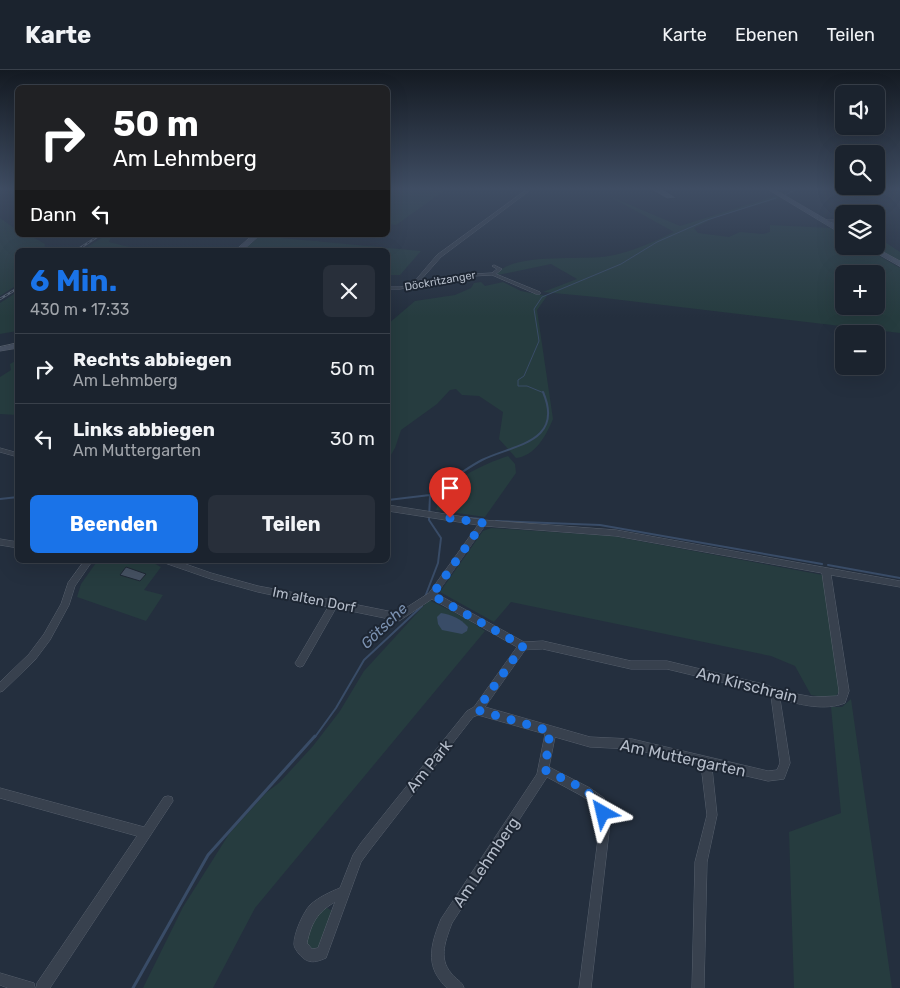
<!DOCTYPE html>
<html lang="de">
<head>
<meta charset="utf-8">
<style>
	:root { --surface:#1b232e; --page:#282f3a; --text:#f1f3f6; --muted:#a0a4aa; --line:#39404a; --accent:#1a73e8 }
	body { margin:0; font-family:Rubik,sans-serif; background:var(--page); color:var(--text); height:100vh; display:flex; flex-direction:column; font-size:19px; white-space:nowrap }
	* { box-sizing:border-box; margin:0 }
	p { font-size:16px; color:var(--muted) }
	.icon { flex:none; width:28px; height:28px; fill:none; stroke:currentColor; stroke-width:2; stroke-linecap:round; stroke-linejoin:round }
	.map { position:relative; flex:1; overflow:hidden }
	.panel { position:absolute; left:15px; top:178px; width:375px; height:315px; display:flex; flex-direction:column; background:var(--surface); border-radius:8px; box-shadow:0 5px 20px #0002,0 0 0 1px var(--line) }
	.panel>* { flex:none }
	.guide { position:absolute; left:15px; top:15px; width:375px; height:152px; border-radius:8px; box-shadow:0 5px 20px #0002,0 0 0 1px var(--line); background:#202124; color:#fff; overflow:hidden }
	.controls { position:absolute; left:835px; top:15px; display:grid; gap:10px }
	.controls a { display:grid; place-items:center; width:50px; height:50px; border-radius:8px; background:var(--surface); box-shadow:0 5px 20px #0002,0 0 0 1px var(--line); font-size:25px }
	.pin { position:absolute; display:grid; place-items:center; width:42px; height:42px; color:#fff; margin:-51px -21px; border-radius:50% 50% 50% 0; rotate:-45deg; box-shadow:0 0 5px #0007 }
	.pin .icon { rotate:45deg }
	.me { position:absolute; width:55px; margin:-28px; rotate:323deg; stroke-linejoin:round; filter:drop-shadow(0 0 4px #0008) }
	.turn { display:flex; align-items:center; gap:18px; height:105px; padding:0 15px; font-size:22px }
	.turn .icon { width:65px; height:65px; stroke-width:2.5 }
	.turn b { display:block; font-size:35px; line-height:42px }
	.then { display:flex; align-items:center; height:48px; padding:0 15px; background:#0003; gap:10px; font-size:19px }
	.round { display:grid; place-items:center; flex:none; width:52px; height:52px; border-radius:8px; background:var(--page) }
	.overview { display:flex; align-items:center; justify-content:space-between; height:85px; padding:0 15px }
	h1 { font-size:30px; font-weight:700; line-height:38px; color:var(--accent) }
	.action { display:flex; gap:10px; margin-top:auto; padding:10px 15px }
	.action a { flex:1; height:58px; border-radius:8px; background:var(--accent); color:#fff; font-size:20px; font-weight:700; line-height:58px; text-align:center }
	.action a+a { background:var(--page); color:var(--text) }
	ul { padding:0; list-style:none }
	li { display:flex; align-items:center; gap:15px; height:70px; padding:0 15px; border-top:1px solid var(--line) }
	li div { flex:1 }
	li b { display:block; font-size:19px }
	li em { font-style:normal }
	header { display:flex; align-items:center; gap:30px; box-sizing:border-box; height:70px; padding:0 25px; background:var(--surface); border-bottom:1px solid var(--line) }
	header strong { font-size:24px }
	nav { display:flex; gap:28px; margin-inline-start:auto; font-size:18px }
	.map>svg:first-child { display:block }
</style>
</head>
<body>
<header>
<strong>Karte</strong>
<nav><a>Karte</a><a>Ebenen</a><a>Teilen</a></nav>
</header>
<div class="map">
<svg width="900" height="918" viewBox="0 0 900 918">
	<rect width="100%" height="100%" fill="#242f3e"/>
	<!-- green -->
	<path fill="#263c3f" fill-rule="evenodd" d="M388 118H448L396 155 388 154Z
		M609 126 680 156 775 126 780 128 714 148 694 158 698 163 729 167 740 162 763 164 770 162V155L831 158 844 166V176H862L900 198V263L596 227 543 222 577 209 551 194 498 205 497 203C518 182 580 191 609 186 632 182 653 172 674 162ZM844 204H876V236H844Z
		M0 148 17 160 18 165H29L45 174 44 180H18L17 215 0 226Z
		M106 165H112L109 172 141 180H83Z
		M260 166 421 181 400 205H388V180H243Z
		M876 166H883L885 172 900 182V194L871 176H876Z
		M481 212 485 216 503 212 521 221 547 226 537 240 553 349C546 366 535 386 516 388L499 369 503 342 479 326 462 325 456 319 450 320 437 334 401 360 395 378 388 390V254L415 231 455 225 471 218 474 213Z
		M17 222V261L0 264V233Z
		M17 290V345L0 344V307L11 300 10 294Z
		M508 386 515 394 516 403 485 447 436 440C445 411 481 395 508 386Z
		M491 458 612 466 823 505 840 620 836 626 829 628 811 625 795 596 771 586 511 532 494 552 440 522 483 461Z
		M98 490H148L161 497 144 520 163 525 146 551 77 527 81 514Z
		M429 530 467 549 485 561 255 838 213 918H143L183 837 229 764 266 723 280 712 313 676 340 641 364 601Z
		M851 629 892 918H794L789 762 841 743 831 637H842Z
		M326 837 332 841 319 876 314 880 304 875C309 860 312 846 326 837Z"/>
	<!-- water -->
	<path fill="#394c67" d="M441 543C452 545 460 548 468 557L467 561 462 564 442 560 438 554 437 547Z"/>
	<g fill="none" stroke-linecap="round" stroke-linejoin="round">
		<!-- stream-far2 -->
		<path stroke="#394c67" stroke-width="1" d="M785 125 799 118
			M544 323 527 316H518V310L524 306 539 271 534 239 542 227 621 194 657 172 707 150 776 128"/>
		<!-- stream-far1 -->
		<path stroke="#394c67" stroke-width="2" d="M0 429 18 427
			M388 430 430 425
			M471 448 481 449
			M496 451 600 455 822 494
			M828 495 900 508
			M425 527 438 493 441 468 429 450 430 425C447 413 463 400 482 390 512 375 565 373 543 322
			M315 667 336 638 364 590 422 536"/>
		<!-- stream -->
		<path stroke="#394c67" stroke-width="3" d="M133 918 208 785 315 666"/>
	</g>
	<!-- building -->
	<path fill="#455162" stroke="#1f2835" d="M648 118H661L677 128 667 129Z
		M126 497 146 504 140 511 120 505Z"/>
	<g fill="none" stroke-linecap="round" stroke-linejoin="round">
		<!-- minor casing -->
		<g stroke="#565f6c" stroke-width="1">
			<path id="minor" d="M529 118H533L441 187 418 213 473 204 492 203 497 199 492 196 494 195 502 199 496 204 540 222V224H536L492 205 473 206 400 219H388V217H400L414 214V212L437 185Z
				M825 150H844V152H824V150Z
				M0 378 18 383V387L0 382Z
				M388 435 483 450 616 460 900 511V517L831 505 849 621 845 633C825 641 801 635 780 629L790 693 784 709 768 711 712 698 717 745 707 792 704 918H692L695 792 707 745 701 695 632 679 590 677 555 667 549 697 590 718 604 728 610 753 591 918H579L600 753 595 735 582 726 547 707 452 853C446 869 438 888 451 903 455 909 462 911 464 918 460 918 453 918 448 918 445 917 442 913 440 910 425 891 433 869 441 849L537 704 545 664 478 645 473 647 369 781 361 792 326 888C314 893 308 894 299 884 297 881 294 878 294 874 294 863 303 843 310 835 319 827 330 822 340 818L353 785 361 773 467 641 474 637 517 577 432 529 399 551 336 538 303 596 300 597 297 596 295 593 297 590 328 537 258 522 211 509 162 492 161 490H174L211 503 258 516 333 530 335 529 338 531 398 543 429 523 478 455 388 441ZM485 456 616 466 822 503 839 621 838 626 813 627 791 623 763 614 667 591H631L543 571 524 572 437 524ZM543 579 631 599H667L763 622 771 626 780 693 777 700 768 701 632 669 590 667 485 637 525 580ZM335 832 318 878 312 879 307 873C311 854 317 842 335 832Z
				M0 469 18 472V478L0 475Z
				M85 490H93L75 516 69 535 50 570 35 590 3 621 0 622V612L29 584 44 564 61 534 68 513Z
				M0 718 144 757 164 727 168 726 172 727 173 731 50 918H36L37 913 137 766 0 728Z
				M0 903 34 913 35 918H8L0 915Z"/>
		</g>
		<!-- secondary casing -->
		<g stroke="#565f6c" stroke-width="1">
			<path id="secondary" d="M766 118H772L844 160V165Z
				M253 165H260L243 180H236Z
				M864 176H872L900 191V196Z
				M18 273V278L0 281V277Z"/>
		</g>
		<!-- minor -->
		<use href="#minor" fill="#38414e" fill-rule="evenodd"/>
		<!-- secondary -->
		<use href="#secondary" fill="#465061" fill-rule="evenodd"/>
		<!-- rail casing -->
		<g stroke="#5a6575" stroke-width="2.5">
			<path id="rail" d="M77 180 100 165
				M0 229 18 218"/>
		</g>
		<!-- rail -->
		<use href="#rail" stroke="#1d2633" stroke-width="1" stroke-dasharray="3" stroke-linecap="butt"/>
	</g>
	<!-- sky -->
	<linearGradient id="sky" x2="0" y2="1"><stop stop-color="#141a22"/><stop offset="0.48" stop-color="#3f4d63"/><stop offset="1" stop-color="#3f4d63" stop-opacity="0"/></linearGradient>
	<rect width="900" height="247" fill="url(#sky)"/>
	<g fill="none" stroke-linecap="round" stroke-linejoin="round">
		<!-- route -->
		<path stroke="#1a73e8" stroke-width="9" stroke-dasharray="0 16.2" d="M450 448 483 453 432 525 523 576 477 640 550 661 545 700C564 710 597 720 603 743"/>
	</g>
	<g text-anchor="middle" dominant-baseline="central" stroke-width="4" stroke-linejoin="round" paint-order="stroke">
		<!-- far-street labels -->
		<g font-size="11" fill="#b4bcc9" stroke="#1d2633">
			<text transform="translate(440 211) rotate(-10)">Döckritzanger</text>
		</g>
		<!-- street labels -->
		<g font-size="14" fill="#b4bcc9" stroke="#1d2633">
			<text transform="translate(314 530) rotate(11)">Im alten Dorf</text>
		</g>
		<!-- water labels -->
		<g font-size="15" font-style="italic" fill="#7c92b1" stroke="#1d2633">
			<text transform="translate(384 556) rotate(-44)">Götsche</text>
		</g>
		<!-- near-street labels -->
		<g font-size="16" fill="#b4bcc9" stroke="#1d2633">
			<text transform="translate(747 615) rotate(14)">Am Kirschrain</text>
			<text transform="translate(683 688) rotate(12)">Am Muttergarten</text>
			<text transform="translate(429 696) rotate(-51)">Am Park</text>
			<text transform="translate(486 792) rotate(-56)">Am Lehmberg</text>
		</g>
	</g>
</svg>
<div class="controls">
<a><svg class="icon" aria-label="sound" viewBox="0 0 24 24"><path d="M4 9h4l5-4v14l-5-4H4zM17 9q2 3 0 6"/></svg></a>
<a><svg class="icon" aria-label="search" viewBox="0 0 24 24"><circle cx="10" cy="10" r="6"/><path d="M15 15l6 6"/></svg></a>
<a><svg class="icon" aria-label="layers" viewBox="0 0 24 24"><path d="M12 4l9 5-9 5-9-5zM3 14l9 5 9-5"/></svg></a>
<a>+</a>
<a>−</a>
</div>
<div class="pin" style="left:450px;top:448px;background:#d93025"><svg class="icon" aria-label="arrive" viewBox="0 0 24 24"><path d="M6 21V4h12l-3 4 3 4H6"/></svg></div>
<svg class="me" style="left:603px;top:743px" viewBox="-20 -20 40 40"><path d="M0-17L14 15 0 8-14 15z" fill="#1a73e8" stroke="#fff" stroke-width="4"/></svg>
<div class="guide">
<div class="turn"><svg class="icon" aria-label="right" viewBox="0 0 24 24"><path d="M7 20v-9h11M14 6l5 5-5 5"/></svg><div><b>50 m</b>Am Lehmberg</div></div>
<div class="then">Dann<svg class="icon" aria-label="left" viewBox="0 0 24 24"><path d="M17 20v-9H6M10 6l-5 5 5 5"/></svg></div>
</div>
<section class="panel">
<div class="overview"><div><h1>6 Min.</h1><p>430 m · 17:33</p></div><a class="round"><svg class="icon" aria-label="close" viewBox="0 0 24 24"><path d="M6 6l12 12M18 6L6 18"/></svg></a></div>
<ul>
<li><svg class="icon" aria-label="right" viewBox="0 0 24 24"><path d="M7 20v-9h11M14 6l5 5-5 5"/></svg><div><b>Rechts abbiegen</b><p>Am Lehmberg</p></div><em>50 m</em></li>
<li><svg class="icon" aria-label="left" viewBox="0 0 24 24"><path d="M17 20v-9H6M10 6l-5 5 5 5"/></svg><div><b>Links abbiegen</b><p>Am Muttergarten</p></div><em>30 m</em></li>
</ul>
<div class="action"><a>Beenden</a><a>Teilen</a></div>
</section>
</div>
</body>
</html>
